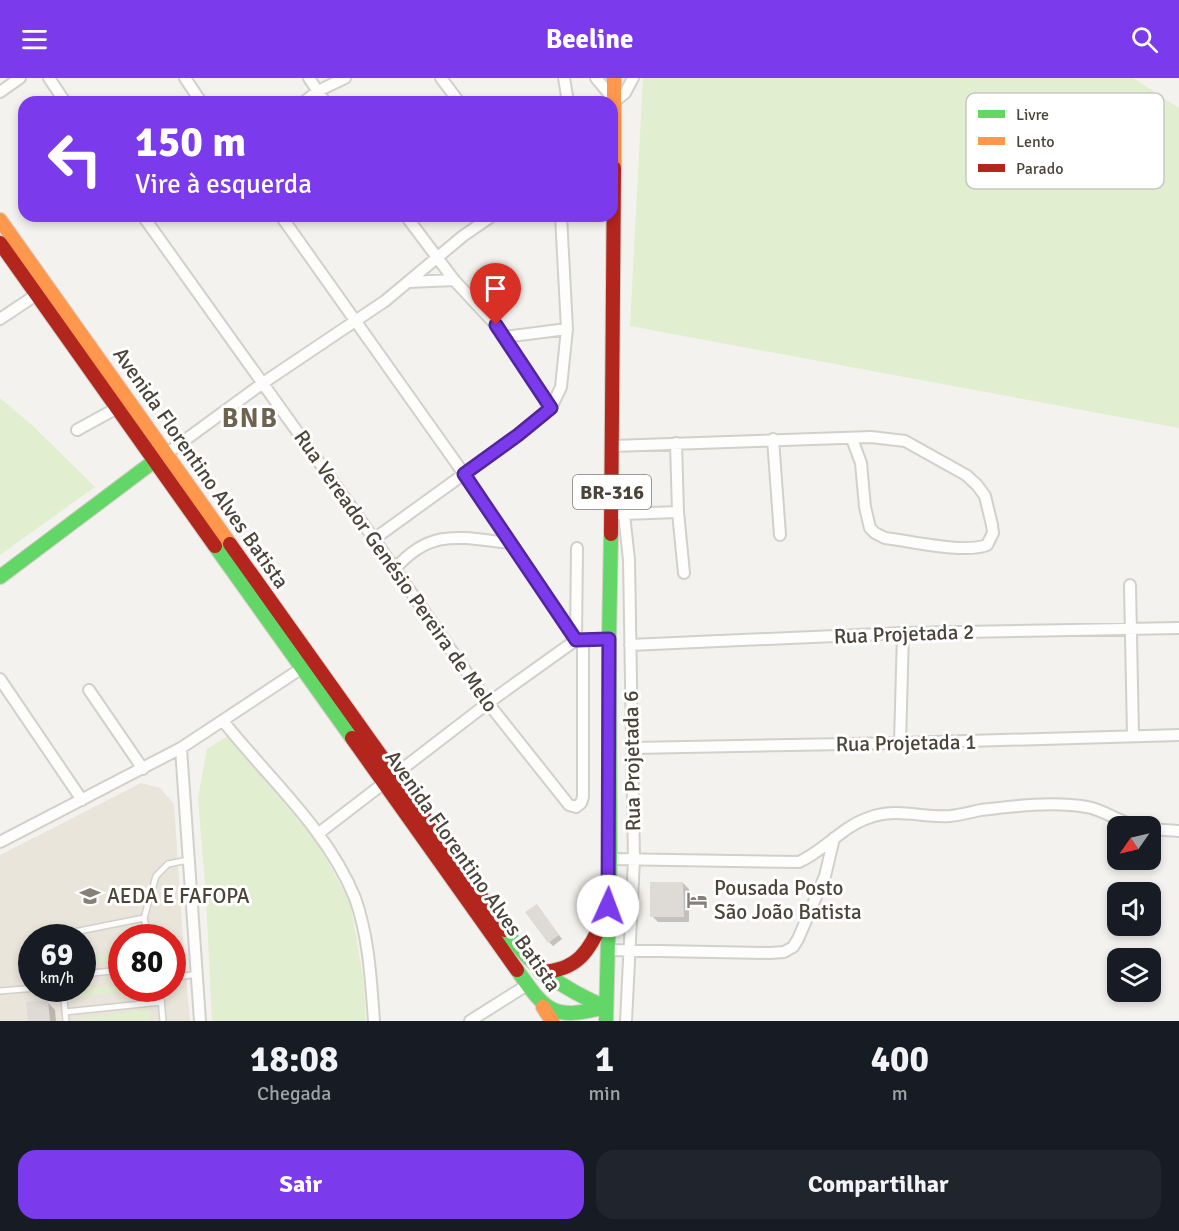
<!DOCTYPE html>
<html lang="pt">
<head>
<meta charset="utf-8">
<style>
	:root { --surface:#171b24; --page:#20242c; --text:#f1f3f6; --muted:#9ea1a6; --accent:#7c3aed }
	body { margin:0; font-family:Signika,sans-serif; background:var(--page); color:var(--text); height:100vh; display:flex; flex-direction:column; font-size:22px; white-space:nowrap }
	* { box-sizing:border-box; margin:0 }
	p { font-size:20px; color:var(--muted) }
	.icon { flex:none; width:33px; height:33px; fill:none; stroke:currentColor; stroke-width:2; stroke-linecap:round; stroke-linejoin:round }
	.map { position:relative; height:943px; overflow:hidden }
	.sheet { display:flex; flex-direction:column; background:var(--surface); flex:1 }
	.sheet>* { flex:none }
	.hud { position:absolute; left:18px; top:18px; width:600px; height:126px; border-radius:18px; box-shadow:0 3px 9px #0003; background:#7c3aed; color:#fff; overflow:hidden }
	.needle { width:39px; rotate:236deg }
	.tools { position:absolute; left:1107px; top:738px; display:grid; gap:12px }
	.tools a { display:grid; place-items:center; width:54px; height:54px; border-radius:12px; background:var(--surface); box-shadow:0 3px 9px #0003; font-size:30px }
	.speed { position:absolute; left:18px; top:846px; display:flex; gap:12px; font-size:30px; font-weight:700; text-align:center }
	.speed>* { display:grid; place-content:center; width:78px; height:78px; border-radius:50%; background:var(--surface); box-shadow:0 3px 9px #0003; line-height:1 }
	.speed small { font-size:15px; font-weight:400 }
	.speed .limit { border:9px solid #d22; background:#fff; color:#111 }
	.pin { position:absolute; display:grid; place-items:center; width:51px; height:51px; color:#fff; margin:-62px -26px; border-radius:50% 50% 50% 0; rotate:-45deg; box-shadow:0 0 6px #0007 }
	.pin .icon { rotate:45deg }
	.me { position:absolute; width:66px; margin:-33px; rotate:2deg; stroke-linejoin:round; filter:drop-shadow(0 0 4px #0008) }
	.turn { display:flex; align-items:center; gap:21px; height:126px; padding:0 18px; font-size:27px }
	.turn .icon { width:78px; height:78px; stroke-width:2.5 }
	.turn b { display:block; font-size:42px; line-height:51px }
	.eta { display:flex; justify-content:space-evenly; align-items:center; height:102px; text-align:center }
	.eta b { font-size:36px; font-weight:700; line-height:42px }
	.button { display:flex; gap:12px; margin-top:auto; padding:12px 18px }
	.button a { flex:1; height:69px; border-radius:18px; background:var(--accent); color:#fff; font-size:24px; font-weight:700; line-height:69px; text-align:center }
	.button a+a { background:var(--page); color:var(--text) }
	header { display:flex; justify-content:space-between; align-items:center; height:78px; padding:0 18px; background:var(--accent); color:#fff; font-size:27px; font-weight:700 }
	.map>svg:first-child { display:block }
</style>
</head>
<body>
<header><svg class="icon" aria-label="menu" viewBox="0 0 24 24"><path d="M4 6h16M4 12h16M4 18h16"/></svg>Beeline<svg class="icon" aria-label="search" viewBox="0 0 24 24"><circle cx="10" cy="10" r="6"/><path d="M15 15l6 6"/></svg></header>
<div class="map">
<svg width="1179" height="943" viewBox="0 0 1179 943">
	<rect width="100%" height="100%" fill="#f4f2ee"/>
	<!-- education -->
	<path fill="#eae5da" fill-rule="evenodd" d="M141 705 160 710 174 726 184 876 190 943H0V777ZM32 860H82V910H32ZM122 860H172V910H122Z"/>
	<!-- green -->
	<path fill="#e1eecf" d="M643 0H1133L1179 30V350L630 248Z
		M0 320 34 349 95 409 0 477Z
		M228 658 317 765 350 824 363 898 366 943H212L206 820 198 720 207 671Z
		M121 875V883L83 886V878Z
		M121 907 122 910 145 912 75 918 74 911Z
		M149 931 150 943 72 942Z"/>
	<!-- shadow -->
	<path fill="#0003" d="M683 805 689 811V844H658L652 838Z
		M540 832 562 861 553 868 549 864Z
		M47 924 55 932 56 943H29Z"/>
	<!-- building -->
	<path fill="#dedbd6" d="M650 804H683L684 839H650Z
		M537 826 559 857 548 865 525 834Z
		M48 922 50 943H28L26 924Z"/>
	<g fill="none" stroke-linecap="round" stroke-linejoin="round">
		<!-- lane casing -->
		<g stroke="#d2d0cb" stroke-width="8">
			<path id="lane" d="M61 860 69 855 144 840
				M149 860 144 840 156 798 168 786 183 783 189 785
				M82 896 122 892
				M172 900 197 896
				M63 910 66 943
				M160 910 163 943
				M0 913 36 910
				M65 934 161 924"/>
		</g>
		<!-- street casing -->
		<g stroke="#d2d0cb" stroke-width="14">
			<path id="street" d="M49 0 65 24
				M185 0 201 24
				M309 0 325 24
				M441 0 459 24
				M564 0 568 24
				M596 0 615 23 625 15 633 0
				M0 14 20 0
				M304 24 318 13 345 0
				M143 138 374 461 488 625 569 727 576 729 581 725 583 719V563
				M281 138 464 396 576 562 609 561
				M406 138 454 202 496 247 551 330
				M409 204 454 202
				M0 241 42 213
				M504 259 567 251
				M77 352 117 330
				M773 361 780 457
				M676 365 678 434 684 495
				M613 368 871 359 905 363 966 397 977 407 985 418 992 447 993 455 987 467C964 476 911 463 885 460L875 455 870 450 865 429 861 385 852 361
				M166 376 263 305 385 223 463 158 492 138
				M611 436H624L629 482 634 782 626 943
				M624 436 678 434
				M374 461 518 357 551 330 561 309 567 251 561 138
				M395 491C431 449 462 460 510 465
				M1130 507 1133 658
				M630 567 903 555 1179 550
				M0 601 82 722
				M89 612 143 691
				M223 643C269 701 327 751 355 820 369 859 371 903 374 943
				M900 665 903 555
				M181 670 200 943
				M633 670 900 665 1179 657
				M1150 751 1179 753
				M319 755 488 625 576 562 577 470
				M0 764 181 670 308 586
				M610 781 799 784C824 773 842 749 868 740 897 729 921 740 950 738 960 737 971 734 981 732 1014 728 1054 723 1087 729 1105 732 1120 745 1138 748
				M607 872 770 875 784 874 793 869 798 861 825 798 834 760
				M470 943 527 907"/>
		</g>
		<!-- fast casing -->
		<g stroke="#d3cfc5" stroke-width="16">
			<path id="fast" d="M215 468 352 660
				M0 499 161 378
				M505 852C531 890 564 911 605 929
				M517 892C546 933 552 943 605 929
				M606 943 610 781 609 561 611 456"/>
		</g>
		<!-- slow casing -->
		<g stroke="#d3cfc5" stroke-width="16">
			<path id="slow" d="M614 90V0
				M0 142 230 466
				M543 929 552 943"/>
		</g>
		<!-- jam casing -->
		<g stroke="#d3cfc5" stroke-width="16">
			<path id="jam" d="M0 165 215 468
				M611 456 614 90
				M230 466 505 852
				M352 660 517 892
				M540 894C577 893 590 873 603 841"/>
		</g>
		<!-- lane -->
		<use href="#lane" stroke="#fdfdfc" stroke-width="5"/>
		<!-- street -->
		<use href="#street" stroke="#fdfdfc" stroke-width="10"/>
		<!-- fast -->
		<use href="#fast" stroke="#63d668" stroke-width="14"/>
		<!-- slow -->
		<use href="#slow" stroke="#ff974d" stroke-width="14"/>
		<!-- jam -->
		<use href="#jam" stroke="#b3261e" stroke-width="14"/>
	</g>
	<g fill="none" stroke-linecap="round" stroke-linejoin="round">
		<!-- route casing -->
		<g stroke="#51269a" stroke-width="15">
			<path id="route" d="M496 247 551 330 518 357 464 396 576 562 609 561 608 828"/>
		</g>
		<!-- route -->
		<use href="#route" stroke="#7c3aed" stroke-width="10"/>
	</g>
	<!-- icons -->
	<defs>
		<g id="university-bare" transform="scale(1.62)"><path d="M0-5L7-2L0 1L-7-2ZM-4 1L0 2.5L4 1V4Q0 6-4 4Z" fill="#868178" stroke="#fff" stroke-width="2.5" paint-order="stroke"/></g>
		<g id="hotel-bare" transform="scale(1.62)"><path d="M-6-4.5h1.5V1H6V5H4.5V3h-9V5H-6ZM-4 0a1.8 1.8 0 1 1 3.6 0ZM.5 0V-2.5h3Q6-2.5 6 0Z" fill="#868178" stroke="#fff" stroke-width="2.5" paint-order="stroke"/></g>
	</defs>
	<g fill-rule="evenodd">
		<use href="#university-bare" x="90" y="818"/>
		<use href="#hotel-bare" x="697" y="822"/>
	</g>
	<g text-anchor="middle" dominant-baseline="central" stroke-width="6" stroke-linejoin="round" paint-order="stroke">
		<!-- shield labels -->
		<rect fill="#fff" stroke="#817c74" stroke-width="1.5" x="573" y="397" width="78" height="34" rx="4.5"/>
		<g font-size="20" font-weight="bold" fill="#4b4439">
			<text x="612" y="414">BR-316</text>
		</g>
		<!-- street labels -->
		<g font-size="21" fill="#4b4439" stroke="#fff">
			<text transform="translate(201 390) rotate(55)">Avenida Florentino Alves Batista</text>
			<text transform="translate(396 493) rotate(55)">Rua Vereador Genésio Pereira de Melo</text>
			<text transform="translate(904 556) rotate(-2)">Rua Projetada 2</text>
			<text transform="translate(906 665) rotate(-1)">Rua Projetada 1</text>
			<text transform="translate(632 683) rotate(-91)">Rua Projetada 6</text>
			<text transform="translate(473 793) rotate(55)">Avenida Florentino Alves Batista</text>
		</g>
		<!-- poi labels -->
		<g font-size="21" fill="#4b4439" stroke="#fff" text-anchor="start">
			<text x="714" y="810">Pousada Posto<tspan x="714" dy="24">São João Batista</tspan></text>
			<text x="107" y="818">AEDA E FAFOPA</text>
		</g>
		<!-- district labels -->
		<g font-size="27" font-weight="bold" letter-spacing="1.5" fill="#6e6250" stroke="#fff">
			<text x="250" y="340">BNB</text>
		</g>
	</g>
	<!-- legend -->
	<rect x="966" y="15" width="198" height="96" rx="9" fill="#fff" stroke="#c9c7c4" stroke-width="1.5"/>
	<rect x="978" y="32" width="27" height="8" fill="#63d668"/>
	<rect x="978" y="59" width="27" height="8" fill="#ff974d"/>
	<rect x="978" y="86" width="27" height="8" fill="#b3261e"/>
	<g font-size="16" fill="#4b4439">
		<text x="1016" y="42">Livre</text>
		<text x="1016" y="69">Lento</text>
		<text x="1016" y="96">Parado</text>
	</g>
</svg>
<div class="tools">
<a><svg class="needle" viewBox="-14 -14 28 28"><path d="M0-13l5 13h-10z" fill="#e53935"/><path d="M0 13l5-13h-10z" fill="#9ea1a6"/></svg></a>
<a><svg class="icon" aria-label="sound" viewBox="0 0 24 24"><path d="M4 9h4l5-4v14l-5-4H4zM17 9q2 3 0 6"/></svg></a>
<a><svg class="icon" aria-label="layers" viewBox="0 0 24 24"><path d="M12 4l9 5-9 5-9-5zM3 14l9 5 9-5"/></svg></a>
</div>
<div class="speed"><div>69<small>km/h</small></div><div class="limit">80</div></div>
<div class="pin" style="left:496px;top:247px;background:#d93025"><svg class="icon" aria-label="arrive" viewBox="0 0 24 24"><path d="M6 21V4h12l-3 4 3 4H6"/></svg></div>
<svg class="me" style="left:608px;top:828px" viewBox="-20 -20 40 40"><circle r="19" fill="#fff"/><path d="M0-13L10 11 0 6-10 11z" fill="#7c3aed"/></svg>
<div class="hud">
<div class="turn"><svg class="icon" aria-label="left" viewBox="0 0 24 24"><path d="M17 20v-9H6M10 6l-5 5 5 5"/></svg><div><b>150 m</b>Vire à esquerda</div></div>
</div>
</div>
<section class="sheet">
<div class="eta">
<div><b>18:08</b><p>Chegada</p></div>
<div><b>1</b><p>min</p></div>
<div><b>400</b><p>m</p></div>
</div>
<div class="button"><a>Sair</a><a>Compartilhar</a></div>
</section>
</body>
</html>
